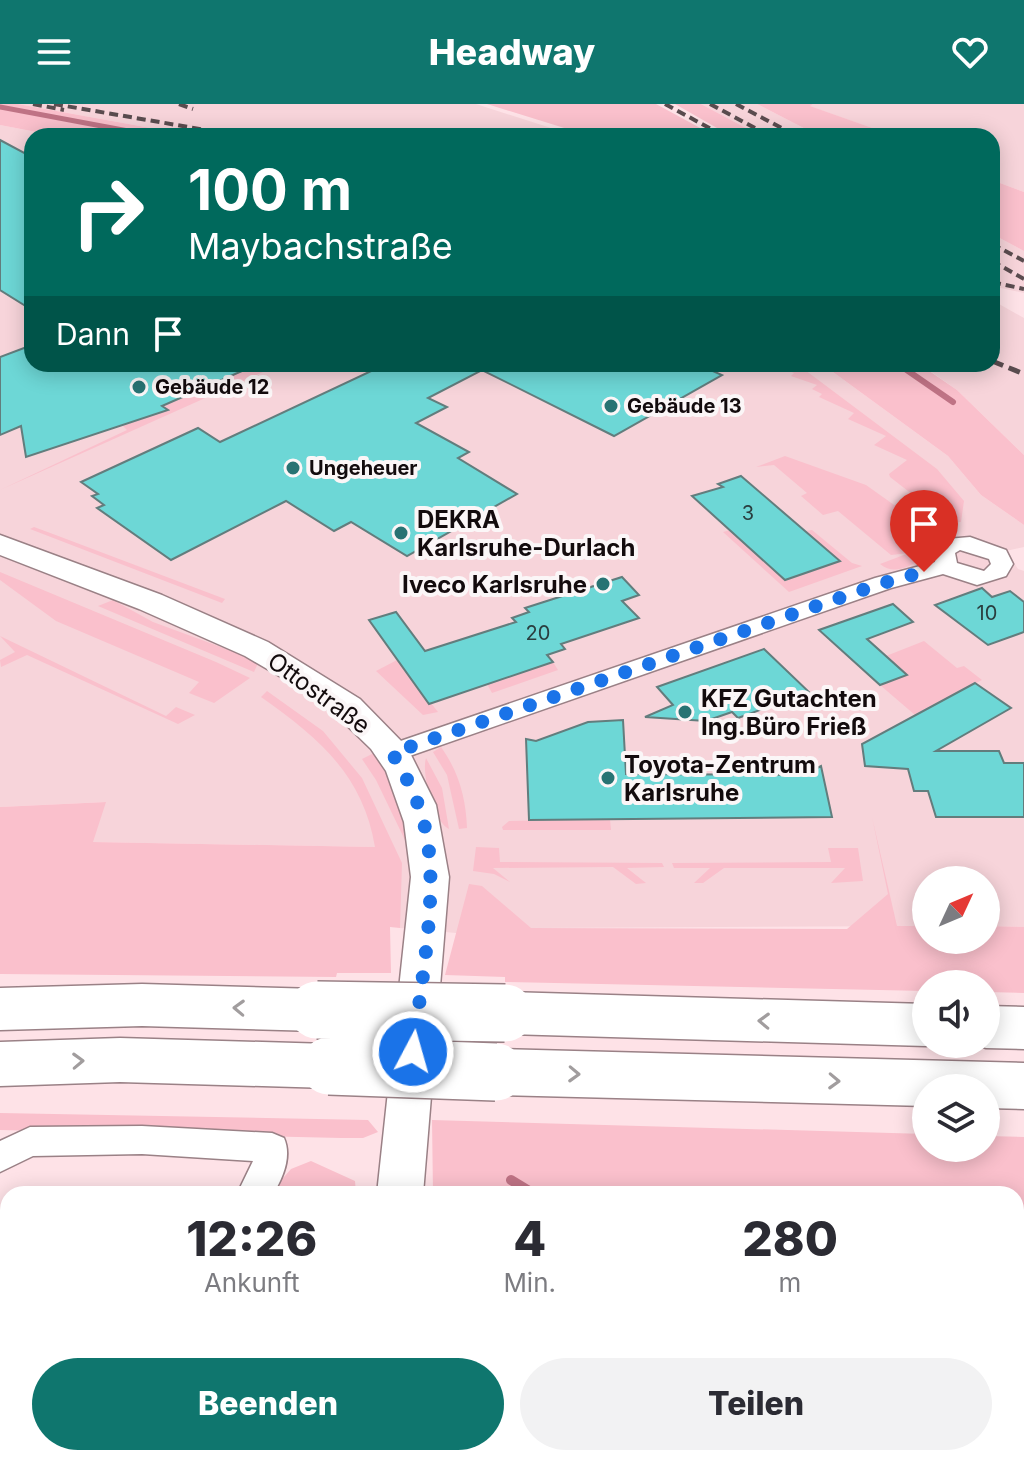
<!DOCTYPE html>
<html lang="de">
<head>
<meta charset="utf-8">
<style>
	:root { --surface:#fff; --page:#f2f2f3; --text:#2b2b33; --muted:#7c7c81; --accent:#0f766e }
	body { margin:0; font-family:Inter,sans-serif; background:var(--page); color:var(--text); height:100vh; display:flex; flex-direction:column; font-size:30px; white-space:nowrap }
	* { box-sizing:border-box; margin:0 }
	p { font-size:26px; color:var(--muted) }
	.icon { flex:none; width:44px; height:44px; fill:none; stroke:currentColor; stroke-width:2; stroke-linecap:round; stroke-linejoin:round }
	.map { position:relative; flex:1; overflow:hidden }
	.panel { position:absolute; left:0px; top:1082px; width:1024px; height:280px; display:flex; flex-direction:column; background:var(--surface); border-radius:24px 24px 0 0; box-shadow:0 4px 20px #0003 }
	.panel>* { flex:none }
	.top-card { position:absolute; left:24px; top:24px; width:976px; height:244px; border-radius:24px; box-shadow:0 4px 20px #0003; background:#00695c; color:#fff; overflow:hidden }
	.needle { width:52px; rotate:46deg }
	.buttons { position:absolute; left:912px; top:762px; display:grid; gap:16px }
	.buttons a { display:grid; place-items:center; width:88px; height:88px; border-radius:50%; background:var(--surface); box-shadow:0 4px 20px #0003; font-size:40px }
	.pin { position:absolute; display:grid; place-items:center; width:68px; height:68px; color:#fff; margin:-82px -34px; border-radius:50% 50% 50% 0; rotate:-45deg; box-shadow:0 0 8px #0007 }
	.pin .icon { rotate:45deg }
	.me { position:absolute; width:88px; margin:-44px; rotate:6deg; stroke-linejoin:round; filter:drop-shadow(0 0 6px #0008) }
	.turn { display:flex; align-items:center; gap:28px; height:168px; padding:0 32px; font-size:36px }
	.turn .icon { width:104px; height:104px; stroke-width:2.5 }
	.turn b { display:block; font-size:56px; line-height:68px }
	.then { display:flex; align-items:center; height:76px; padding:0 32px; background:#0003; gap:16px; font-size:30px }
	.eta { display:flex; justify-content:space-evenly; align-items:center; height:136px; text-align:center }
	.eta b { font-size:48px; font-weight:800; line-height:56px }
	.button { display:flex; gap:16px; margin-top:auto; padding:16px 32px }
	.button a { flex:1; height:92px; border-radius:48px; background:var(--accent); color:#fff; font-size:32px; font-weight:800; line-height:92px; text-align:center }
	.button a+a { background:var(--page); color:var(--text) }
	header { display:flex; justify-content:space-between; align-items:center; height:104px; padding:0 32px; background:var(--accent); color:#fff; font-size:36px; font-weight:800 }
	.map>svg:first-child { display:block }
</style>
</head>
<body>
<header><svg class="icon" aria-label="menu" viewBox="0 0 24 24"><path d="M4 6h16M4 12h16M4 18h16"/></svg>Headway<svg class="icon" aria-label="heart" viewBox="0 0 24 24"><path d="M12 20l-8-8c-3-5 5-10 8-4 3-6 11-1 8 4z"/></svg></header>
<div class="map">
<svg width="1024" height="1362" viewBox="0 0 1024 1362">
	<rect width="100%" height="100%" fill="#fee2e7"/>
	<!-- built -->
	<path fill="#f7d4da" d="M18 0H476L576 32H195Z
		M701 0H757L819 32H761Z
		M813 0H1024V88L992 76V32H895L809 2Z
		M0 21 57 32H32V260H822L948 352 981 391 1024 421V443L1006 447 1018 465 1024 467V823L986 822V776H926V822L531 824 456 829 400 824 394 817 375 743 92 738 105 698 0 703Z
		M992 130 1024 147V189L992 182Z
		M992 196 1024 214V351L957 286 920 260H992Z"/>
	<!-- green -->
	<path fill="#fac0cc" d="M0 0H18L195 32H57L0 21Z
		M487 0H656L715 32H590Z
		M675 0H701L761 32H731Z
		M757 0H813L810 2 895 32H819Z
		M992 76 1024 88V147L992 130Z
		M233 260H281L0 386 127 326 121 320 247 264Z
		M789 260H797L937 365 964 397 961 418 949 419 890 373 889 370 907 356 874 341 886 332 848 315 854 309 819 293 822 290 812 285 817 281 791 272 794 269 785 265Z
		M822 260H919L957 286 1024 351V421L981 391 948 352Z
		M785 352 866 381 928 425 941 442C923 453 899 476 880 460L909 449 891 451 838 407 823 411 801 392 807 389 774 361 756 363Z
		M34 423 53 430 225 495 222 499 30 425Z
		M730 426 785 476 839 457 805 427 812 426 852 459 862 462 789 488 723 428Z
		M0 468 216 558 250 574 214 599 189 589 199 578 56 517 0 476Z
		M113 496 153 518 259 557 254 568 98 502Z
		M0 532 166 612 176 603 195 611 178 620 27 551 1 563 0 556 15 548Z
		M924 537 957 564 964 562 982 576 915 611 880 581 907 571 886 552Z
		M397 556 438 608 423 611 376 567Z
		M553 558 558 566 492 589 487 580Z
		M267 587 323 627 362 674 402 759 400 824 390 823 391 869H337L336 873 0 870V703L106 698 93 738 375 743C363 671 319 634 261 593Z
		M441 643C459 668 466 695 467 724L459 725 447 671 433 648Z
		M374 649 398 685 416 759 376 676 362 655Z
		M426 654 442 684 449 725C434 718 421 670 426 654Z
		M872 713 897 822H926V836H986V822L1024 823V889L986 888V880H926V887L505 878V873L445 871 469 780 482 782 531 824 847 825 888 790Z
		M610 715 611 726H503L502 723 509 717Z
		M476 743 499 744 500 758 662 759 664 763 627 764 646 779 636 780 613 763 493 764 510 778 494 770 473 767Z
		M828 744H858L863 777 831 779 845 764H724L703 779H694L710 764H674L672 759 831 758Z
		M0 1009 368 1016 378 1028 363 1034H341L0 1026Z
		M432 1016 926 1030V1044H986V1032L1024 1033V1362H530L525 1354H1016V1090H433Z
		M311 1057 355 1077 356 1090H269L291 1065Z
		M107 1354H376L379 1362H103Z"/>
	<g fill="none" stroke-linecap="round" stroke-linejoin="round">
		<!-- stream-far2 -->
		<path stroke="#bf7385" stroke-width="5" d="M0 3 155 32"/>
		<!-- stream-far1 -->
		<path stroke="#bf7385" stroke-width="6" d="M898 260 953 298"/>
		<!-- stream -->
		<path stroke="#bf7385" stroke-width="10" d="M511 1076 534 1090
			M905 1354 912 1362"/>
	</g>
	<!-- building -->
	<path fill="#6dd7d6" stroke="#627d7d" stroke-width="2" d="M0 36 32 53V206L0 186Z
		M32 241V260H258L162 302 168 306 26 353 21 322 0 331V253Z
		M386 260H697L722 271 614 332 482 266 428 294 447 303 416 319 469 348 458 354 517 390 407 452 351 418 334 427 286 397 171 456 97 404 104 401 92 392 98 390 81 378 198 324 220 338Z
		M741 372 805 427 840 457 785 476 692 392 723 383 718 380Z
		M622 473 639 491 622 497 639 514 561 540 565 545 547 551 553 558 429 600 369 516 396 508 425 547 516 518 512 514 529 508 525 504Z
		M982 484 992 493 1010 487 1024 498V528L988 541 935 501Z
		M893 500 913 518 867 535 907 571 880 581 819 526Z
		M764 545 809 588 738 614 732 608 706 617 645 613 673 601 657 583Z
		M975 579 1011 604 936 647H999L1004 659H1024V713H936L928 687H914L908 665 865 662 862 640Z
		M623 616 626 670 804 671 821 662 832 713 529 716 526 635 536 637 588 618Z"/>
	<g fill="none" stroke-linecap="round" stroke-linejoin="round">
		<!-- street casing -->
		<g stroke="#9a8186" stroke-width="3">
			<path id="street" d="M970 433 1006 446 1013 460 1006 472 977 481 943 470 891 484 401 655H383L379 649 383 643 875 474 935 458 936 442 947 435ZM960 446 989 455 991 460 984 467 957 459 955 449Z
				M142 1022 272 1029 284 1034C292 1052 283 1074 273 1090H237L253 1057 142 1050 33 1052 0 1068V1037L30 1023Z
				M74 1354H114L111 1362H71Z"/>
		</g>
		<!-- secondary casing -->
		<g stroke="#9a8186" stroke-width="3">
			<path id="secondary" d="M0 431 162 491 268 538 360 595 407 643 436 701 449 773 423 1090H377L411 773 404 718 386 667 371 645 336 611 293 580 245 552 139 505 0 451Z
				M418 1354H472L476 1362H422Z"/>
		</g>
		<!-- highway casing -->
		<g stroke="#9a8186" stroke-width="3">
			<path id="highway" d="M142 880 317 885 335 891 343 906 335 921 317 927 142 922 0 926V884Z
				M505 888 926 900V940H933L926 942 505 930 487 924 479 909 487 894Z
				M986 902 1024 903V945L986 944 973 940H986Z
				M120 934 329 940 348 946 355 962 348 978 329 984 120 978 0 982V938Z
				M496 945 1024 959V1005L986 1004V984H926V1002L496 991 477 984 469 968 477 952Z"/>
		</g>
		<!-- street -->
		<use href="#street" fill="#fff" fill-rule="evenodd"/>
		<!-- secondary -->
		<use href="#secondary" fill="#fff" fill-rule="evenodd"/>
		<!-- highway -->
		<use href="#highway" fill="#fff" fill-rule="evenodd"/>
		<!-- rail-far1 -->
		<path stroke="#5a4c4f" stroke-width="4" stroke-dasharray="9 5" stroke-linecap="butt" d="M33 0 64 6
			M54 0 241 32
			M179 0 193 5
			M665 0 724 32
			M710 0 770 32
			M736 0 797 32
			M992 140 1024 157
			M992 157 1024 175
			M992 178 1024 185"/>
		<!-- rail -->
		<path stroke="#5a4c4f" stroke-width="5" stroke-dasharray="12 6" stroke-linecap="butt" d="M992 257 1024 270"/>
		<!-- highway-bridge casing -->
		<g stroke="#9a8186" stroke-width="60" stroke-linecap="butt">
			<path id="highway-bridge" d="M317 906 505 909
				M329 962 496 968"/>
		</g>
		<!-- highway-bridge -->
		<use href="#highway-bridge" stroke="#fff" stroke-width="57"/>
	</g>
	<!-- one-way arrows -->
	<defs><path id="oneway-chevron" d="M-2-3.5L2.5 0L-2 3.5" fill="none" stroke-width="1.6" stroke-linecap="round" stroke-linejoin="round" transform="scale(2)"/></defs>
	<g stroke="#a19d9e">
		<use href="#oneway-chevron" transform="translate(239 904) rotate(-178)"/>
		<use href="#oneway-chevron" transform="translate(764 917) rotate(-178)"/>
		<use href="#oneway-chevron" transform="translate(78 957) rotate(-2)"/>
		<use href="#oneway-chevron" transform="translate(574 970) rotate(2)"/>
		<use href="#oneway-chevron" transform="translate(834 977) rotate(2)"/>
	</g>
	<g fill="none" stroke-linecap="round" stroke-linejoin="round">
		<!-- route -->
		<path stroke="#1a73e8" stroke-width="14" stroke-dasharray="0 25.2" d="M413 948C420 884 438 795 427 734 422 703 408 675 392 649L883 479 924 468"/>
	</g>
	<!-- markers -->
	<g fill="#287373" stroke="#fbf6f7" stroke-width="3">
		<circle cx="139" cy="283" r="8"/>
		<circle cx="611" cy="302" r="8"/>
		<circle cx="293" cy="364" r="8"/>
		<circle cx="401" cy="429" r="8"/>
		<circle cx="603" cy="480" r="8"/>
		<circle cx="685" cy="608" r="8"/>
		<circle cx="608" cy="674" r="8"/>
	</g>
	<g text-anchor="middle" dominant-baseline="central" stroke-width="8" stroke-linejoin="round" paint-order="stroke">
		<!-- far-poi labels -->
		<g font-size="20" font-weight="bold" fill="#130b0d" stroke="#fbf6f7" text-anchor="start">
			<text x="155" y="283">Gebäude 12</text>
			<text x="627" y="302">Gebäude 13</text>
			<text x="309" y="364">Ungeheuer</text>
		</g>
		<!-- number labels -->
		<g font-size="20" fill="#2a3e3f">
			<text x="748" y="409">3</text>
			<text x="987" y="509">10</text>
			<text x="538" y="529">20</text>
		</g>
		<!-- poi labels -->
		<g font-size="24" font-weight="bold" fill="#130b0d" stroke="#fbf6f7" text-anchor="start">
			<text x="417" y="415">DEKRA<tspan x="417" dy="28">Karlsruhe-Durlach</tspan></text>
			<text x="587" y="480" text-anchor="end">Iveco Karlsruhe</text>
			<text x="701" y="594">KFZ Gutachten<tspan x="701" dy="28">Ing.Büro Frieß</tspan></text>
			<text x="624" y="660">Toyota-Zentrum<tspan x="624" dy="28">Karlsruhe</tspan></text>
		</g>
		<!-- street labels -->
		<g font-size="24" fill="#130b0d" stroke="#fbf6f7">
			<text transform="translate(319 589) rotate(36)">Ottostraße</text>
		</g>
	</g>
</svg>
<div class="buttons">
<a><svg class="needle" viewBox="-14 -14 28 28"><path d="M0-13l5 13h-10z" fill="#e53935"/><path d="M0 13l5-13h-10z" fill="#7c7c81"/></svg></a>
<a><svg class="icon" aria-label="sound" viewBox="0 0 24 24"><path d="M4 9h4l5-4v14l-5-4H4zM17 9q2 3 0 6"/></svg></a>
<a><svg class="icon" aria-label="layers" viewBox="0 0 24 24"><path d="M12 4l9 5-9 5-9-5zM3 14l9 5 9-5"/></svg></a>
</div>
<div class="pin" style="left:924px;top:468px;background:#d93025"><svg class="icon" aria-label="arrive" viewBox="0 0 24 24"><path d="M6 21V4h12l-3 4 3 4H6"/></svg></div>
<svg class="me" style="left:413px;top:948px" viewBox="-20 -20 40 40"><circle r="17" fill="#1a73e8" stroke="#fff" stroke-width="3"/><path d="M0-11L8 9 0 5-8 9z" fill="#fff"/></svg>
<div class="top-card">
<div class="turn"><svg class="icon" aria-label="right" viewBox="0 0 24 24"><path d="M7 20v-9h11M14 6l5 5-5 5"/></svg><div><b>100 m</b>Maybachstraße</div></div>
<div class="then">Dann<svg class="icon" aria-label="arrive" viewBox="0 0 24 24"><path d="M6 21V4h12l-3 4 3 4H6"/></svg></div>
</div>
<section class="panel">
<div class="eta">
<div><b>12:26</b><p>Ankunft</p></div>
<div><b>4</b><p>Min.</p></div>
<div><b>280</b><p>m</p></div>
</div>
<div class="button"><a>Beenden</a><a>Teilen</a></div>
</section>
</div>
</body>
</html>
